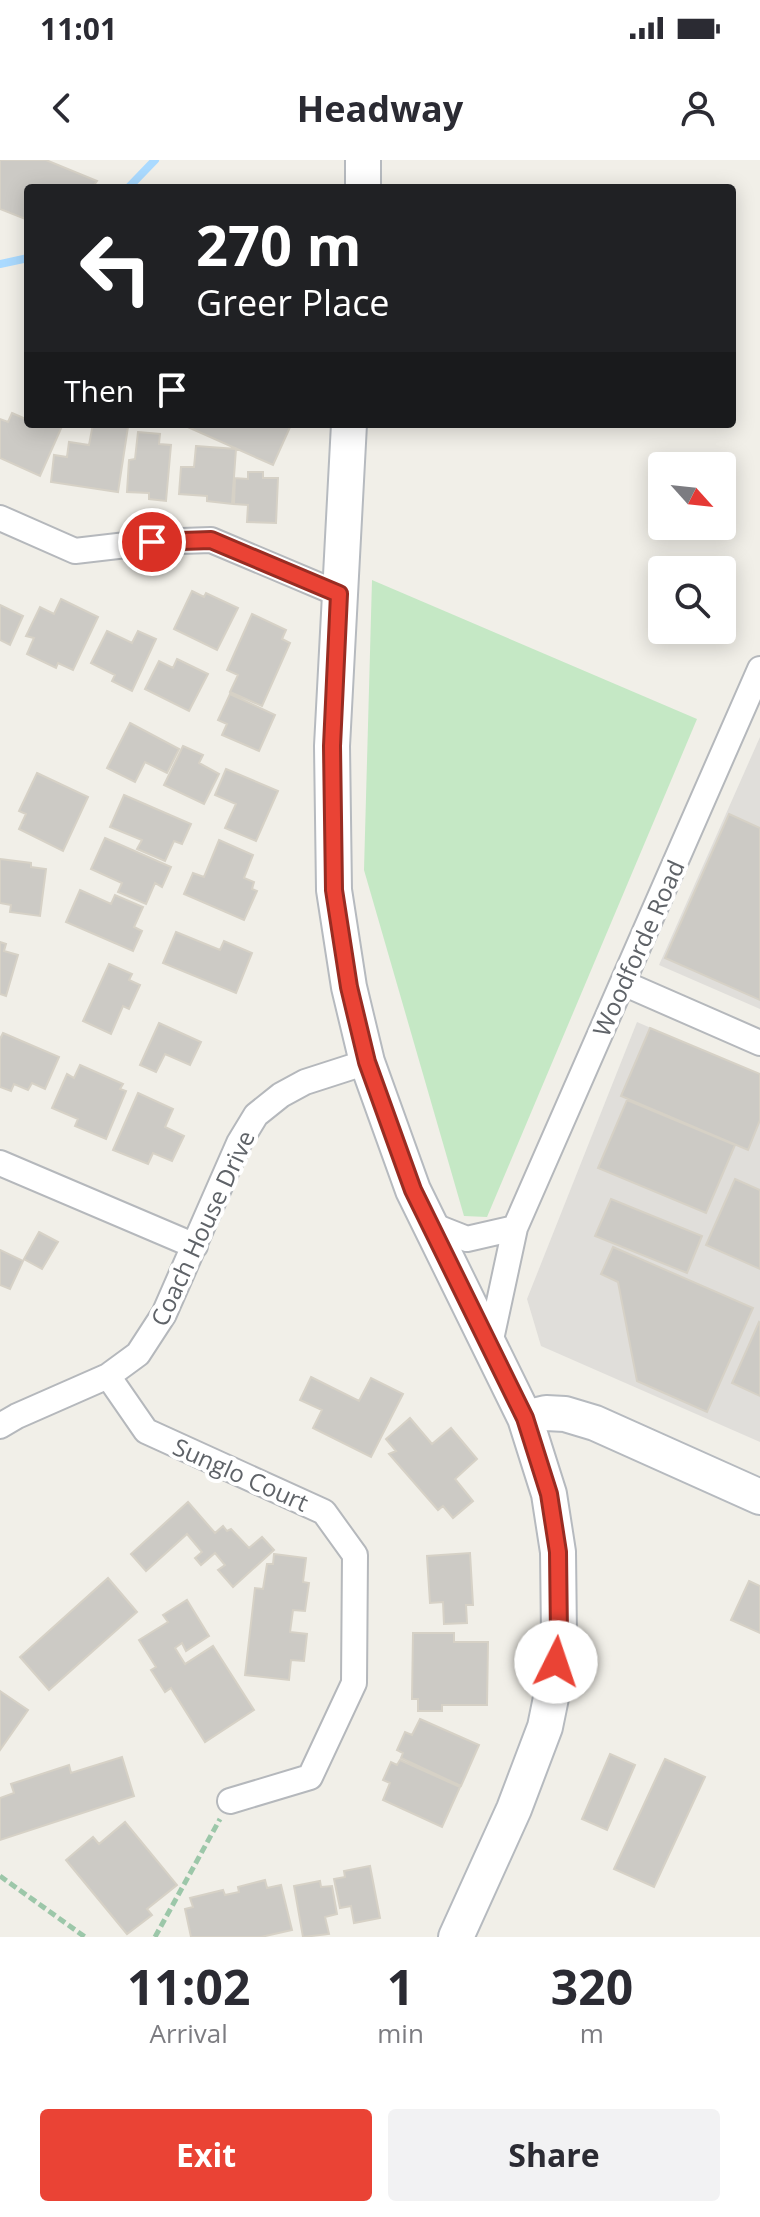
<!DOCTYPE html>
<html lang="en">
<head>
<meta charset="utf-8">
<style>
	:root { --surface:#fff; --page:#f2f2f3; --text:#2b2b33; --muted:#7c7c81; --accent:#ea4335 }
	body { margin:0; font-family:"Open Sans",sans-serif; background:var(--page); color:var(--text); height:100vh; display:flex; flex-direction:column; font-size:30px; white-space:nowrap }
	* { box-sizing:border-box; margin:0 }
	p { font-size:26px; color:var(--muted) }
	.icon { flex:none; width:44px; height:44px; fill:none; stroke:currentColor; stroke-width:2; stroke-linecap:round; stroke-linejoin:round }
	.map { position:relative; height:1777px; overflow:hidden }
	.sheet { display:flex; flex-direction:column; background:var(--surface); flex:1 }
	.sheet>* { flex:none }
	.hud { position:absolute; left:24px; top:24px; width:712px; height:244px; border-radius:8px; box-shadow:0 4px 20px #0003; background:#202124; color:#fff; overflow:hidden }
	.needle { width:52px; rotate:117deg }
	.buttons { position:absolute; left:648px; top:292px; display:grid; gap:16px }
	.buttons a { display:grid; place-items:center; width:88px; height:88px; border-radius:8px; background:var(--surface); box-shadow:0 4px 20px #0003; font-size:40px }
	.pin { position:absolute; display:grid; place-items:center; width:68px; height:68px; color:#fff; margin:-34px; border:4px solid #fff; border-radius:50%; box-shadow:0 2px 8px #0007 }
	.me { position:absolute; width:88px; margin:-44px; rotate:4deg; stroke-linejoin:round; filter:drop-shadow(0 0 6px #0008) }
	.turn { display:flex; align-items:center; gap:28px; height:168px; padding:0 40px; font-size:36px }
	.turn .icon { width:104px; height:104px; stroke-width:2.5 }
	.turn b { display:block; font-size:56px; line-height:68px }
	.then { display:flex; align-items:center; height:76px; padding:0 40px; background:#0003; gap:16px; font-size:30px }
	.eta { display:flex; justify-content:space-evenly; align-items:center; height:136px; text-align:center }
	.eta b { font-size:48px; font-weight:700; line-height:56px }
	.button { display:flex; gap:16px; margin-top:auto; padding:16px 40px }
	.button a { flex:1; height:92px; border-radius:8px; background:var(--accent); color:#fff; font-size:32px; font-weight:700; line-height:92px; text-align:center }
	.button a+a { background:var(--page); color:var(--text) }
	.status { display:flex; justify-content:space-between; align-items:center; height:56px; padding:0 40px; background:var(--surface); direction:ltr }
	.status svg { height:22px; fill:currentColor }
	header { display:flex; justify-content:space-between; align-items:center; height:104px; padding:0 40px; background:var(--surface); font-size:36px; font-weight:700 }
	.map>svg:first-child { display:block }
</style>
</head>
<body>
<div class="status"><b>11:01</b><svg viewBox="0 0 49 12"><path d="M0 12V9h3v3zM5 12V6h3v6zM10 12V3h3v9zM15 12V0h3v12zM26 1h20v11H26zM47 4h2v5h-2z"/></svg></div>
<header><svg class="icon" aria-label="back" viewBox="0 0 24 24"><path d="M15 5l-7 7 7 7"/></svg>Headway<svg class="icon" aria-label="person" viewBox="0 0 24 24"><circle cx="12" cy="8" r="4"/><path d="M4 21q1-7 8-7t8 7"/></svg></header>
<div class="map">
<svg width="760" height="1777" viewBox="0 0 760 1777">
	<rect width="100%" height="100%" fill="#f1efe8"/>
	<!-- industrial -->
	<path fill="#e0deda" d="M760 577V849L659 805Z
		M637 862 760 915V1282L541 1186 527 1139Z"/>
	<!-- green -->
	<path fill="#c5e8c5" d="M372 420 697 559 487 1057 464 1056 364 710Z"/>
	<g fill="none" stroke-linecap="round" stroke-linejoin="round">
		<!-- stream -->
		<path stroke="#aadaff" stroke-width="8" d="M128 28 155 0
			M0 104 28 98"/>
	</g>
	<!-- building -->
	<path fill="#cccac5" stroke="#d6d1c6" stroke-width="2" d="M0 0H46L97 21 92 28H28V60L0 49Z
		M12 253 28 260V264H63L40 316 0 298V259L8 262Z
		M93 264 128 267 118 332 51 322 54 295 67 297 69 282 89 285Z
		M181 264H289L291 265 273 305Z
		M138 272 160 274 159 284 171 285 166 341 149 339V333L127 332 129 300 135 299Z
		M196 286 236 289 232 344 207 341V336L179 334 181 307H194Z
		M248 312H263V318H278L276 363 247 362 248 345 234 344 235 318 248 319Z
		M192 431 204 437 206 433 238 448 217 490 174 469Z
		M61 439 98 457 73 510 58 503 56 508 27 494 34 478 26 476 40 447 54 454Z
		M0 445 23 456 10 485 0 480Z
		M252 454 286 470 282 479 290 483 262 546 230 532 238 515 227 510Z
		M107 471 132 483 138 471 156 479 132 531 112 521 115 515 91 503Z
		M177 499 208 514 189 551 145 529 159 501 173 508Z
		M230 534 275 555 259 591 222 575 227 564 218 560Z
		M130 563 179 589 167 613 145 602 135 622 107 608Z
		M183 586 203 595 199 603 219 614 204 644 164 625Z
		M226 609 278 631 256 681 225 668 236 644 215 635Z
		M37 613 88 637 63 691 19 669 26 654 19 651Z
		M124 635 191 664 182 684 174 681 165 701 137 689 142 680 110 667Z
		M729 654 760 668V840L665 798Z
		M105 678 171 707 162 727 155 723 146 744 118 732 122 723 91 709Z
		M219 680 253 695 244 718 254 722 252 729 257 731 244 760 184 734 193 713 204 717Z
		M0 699 31 703V707L46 709 40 756 10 752 11 745 0 743Z
		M80 730 111 744 115 735 143 747 134 767 142 771 133 791 66 762Z
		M176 772 220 790 224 781 252 793 236 833 163 803Z
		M0 782 6 784 4 791 18 795 6 836 0 834Z
		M109 804 132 814 129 820 140 825 129 849 123 846 111 874 83 861Z
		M159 863 201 882 190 905 165 894 156 912 140 905Z
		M650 868 760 914V960L748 990 621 936Z
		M3 873 59 897 45 929 32 923 28 930 14 924 11 931 0 927V879Z
		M80 905 123 924 120 929 126 931 106 979 75 966 78 959 52 948 67 914 74 918Z
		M138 933 173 949 165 967 184 976 172 1001 153 993 148 1004 113 990Z
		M627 940 735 985 706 1053 598 1008Z
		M735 1019 760 1030V1109L706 1085Z
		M611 1039 702 1076 687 1113 595 1076Z
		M39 1072 58 1082 42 1109 24 1099Z
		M613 1087 753 1148 707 1252 637 1221 618 1122 601 1114Z
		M0 1090 23 1101 10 1129 0 1125Z
		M759 1162 760 1163V1236L732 1223Z
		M311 1217 359 1241 371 1218 403 1234 371 1297 313 1268 322 1250 300 1240Z
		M410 1258 432 1284 451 1268 477 1299 455 1319 473 1341 453 1358 443 1346 438 1350 389 1294 396 1291 386 1279Z
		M188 1342 215 1373 223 1366 227 1371 231 1369 249 1388 262 1377 274 1390 233 1427 218 1410 225 1405 215 1393 201 1405 195 1398 202 1392 187 1374 146 1411 131 1394Z
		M470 1393 473 1445H466L467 1463 444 1464 443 1442 430 1443 427 1396Z
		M274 1394 306 1398 303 1422 309 1423 305 1451 293 1450 290 1472 307 1474 304 1501 291 1500 289 1520 245 1515 255 1428 263 1429 267 1404H273Z
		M108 1418 137 1452 49 1530 20 1497Z
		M749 1421 760 1426V1473L731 1460Z
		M187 1440 209 1476 186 1491 182 1483 175 1488 185 1504 213 1486 254 1550 205 1582 171 1528 165 1532 151 1510 156 1507 139 1480 168 1462 163 1455Z
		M413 1473H454V1482H488L487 1545H442V1551H418V1539H412Z
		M0 1531 28 1550 0 1590Z
		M420 1559 479 1585 461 1626 401 1598 403 1593 397 1590 405 1572 412 1575Z
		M610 1594 635 1605 607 1670 582 1659Z
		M122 1597 134 1636 0 1680V1638L14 1633 11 1624 69 1605 71 1613Z
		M665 1599 705 1617 654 1727 614 1709Z
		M400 1600 460 1627 442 1667 383 1640 390 1623 383 1620 391 1602 397 1605Z
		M125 1662 177 1725 147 1749 152 1755 127 1774 66 1700 93 1677 99 1684Z
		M370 1706 380 1758 354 1763 351 1746 340 1748 334 1719 345 1717 344 1711Z
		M265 1720 267 1728 281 1725 292 1770 261 1777H191L185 1749 193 1747 190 1738 223 1730 225 1735 239 1732 238 1727Z
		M320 1721 321 1727 332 1726 337 1754 325 1757 329 1774 303 1777 294 1726Z"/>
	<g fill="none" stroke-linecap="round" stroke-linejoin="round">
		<!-- street casing -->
		<g stroke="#b5b8bc" stroke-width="28">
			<path id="street" d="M0 358 75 391 152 382 211 380 339 434
				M623 823 760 883
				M0 1003 195 1086
				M429 1064 467 1079 515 1068
				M490 1184 515 1068 760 509
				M108 1216 146 1271 324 1352 355 1395 354 1523 310 1617 230 1641
				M0 1266 17 1256 108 1216 138 1194 164 1154 239 983 256 955 281 935 305 922 367 902"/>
		</g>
		<!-- secondary casing -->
		<g stroke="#b6babf" stroke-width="38">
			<path id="secondary" d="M363 0V28
				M349 264 332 586 334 730 349 827 367 902 413 1030 525 1258 549 1334 558 1392 559 1476 553 1528 545 1567 514 1649 456 1777
				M525 1258 546 1253 565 1254 595 1263 760 1337"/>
		</g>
		<!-- path -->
		<path stroke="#9cc7a9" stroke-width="5" stroke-dasharray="8 4" stroke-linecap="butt" d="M0 1716 85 1777
			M155 1777 220 1659"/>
		<!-- street -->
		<use href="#street" stroke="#fff" stroke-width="24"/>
		<!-- secondary -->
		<use href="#secondary" stroke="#fff" stroke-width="34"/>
	</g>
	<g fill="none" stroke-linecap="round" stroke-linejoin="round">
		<!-- route casing -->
		<g stroke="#982c22" stroke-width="20">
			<path id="route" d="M152 382 211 380 339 434 332 586 334 730 349 827 367 902 413 1030 525 1258 549 1334 558 1392 559 1476 556 1502"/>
		</g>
		<!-- route -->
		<use href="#route" stroke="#ea4335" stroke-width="14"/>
	</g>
	<g text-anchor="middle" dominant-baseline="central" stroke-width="8" stroke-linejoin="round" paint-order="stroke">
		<!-- street labels -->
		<g font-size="24" fill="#5f6368" stroke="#fff">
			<text transform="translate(638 788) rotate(-66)">Woodforde Road</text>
			<text transform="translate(202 1068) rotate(-65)">Coach House Drive</text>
			<text transform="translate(241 1314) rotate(24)">Sunglo Court</text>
		</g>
	</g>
</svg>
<div class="buttons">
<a><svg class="needle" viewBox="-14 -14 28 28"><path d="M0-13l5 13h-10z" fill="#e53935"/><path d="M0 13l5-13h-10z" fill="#7c7c81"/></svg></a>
<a><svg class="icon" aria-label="search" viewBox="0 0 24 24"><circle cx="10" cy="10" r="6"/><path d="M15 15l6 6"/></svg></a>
</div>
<div class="pin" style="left:152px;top:382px;background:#d93025"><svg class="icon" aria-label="arrive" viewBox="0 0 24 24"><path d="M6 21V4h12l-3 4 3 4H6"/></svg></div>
<svg class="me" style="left:556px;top:1502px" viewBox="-20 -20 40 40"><circle r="19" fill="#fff"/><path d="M0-13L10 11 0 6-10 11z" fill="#ea4335"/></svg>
<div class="hud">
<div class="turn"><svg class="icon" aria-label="left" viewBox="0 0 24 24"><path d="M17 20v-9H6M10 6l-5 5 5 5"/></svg><div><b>270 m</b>Greer Place</div></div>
<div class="then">Then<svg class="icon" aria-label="arrive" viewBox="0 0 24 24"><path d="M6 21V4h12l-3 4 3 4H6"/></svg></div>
</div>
</div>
<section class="sheet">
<div class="eta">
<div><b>11:02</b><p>Arrival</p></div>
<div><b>1</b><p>min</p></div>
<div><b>320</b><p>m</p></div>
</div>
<div class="button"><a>Exit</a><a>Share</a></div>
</section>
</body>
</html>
